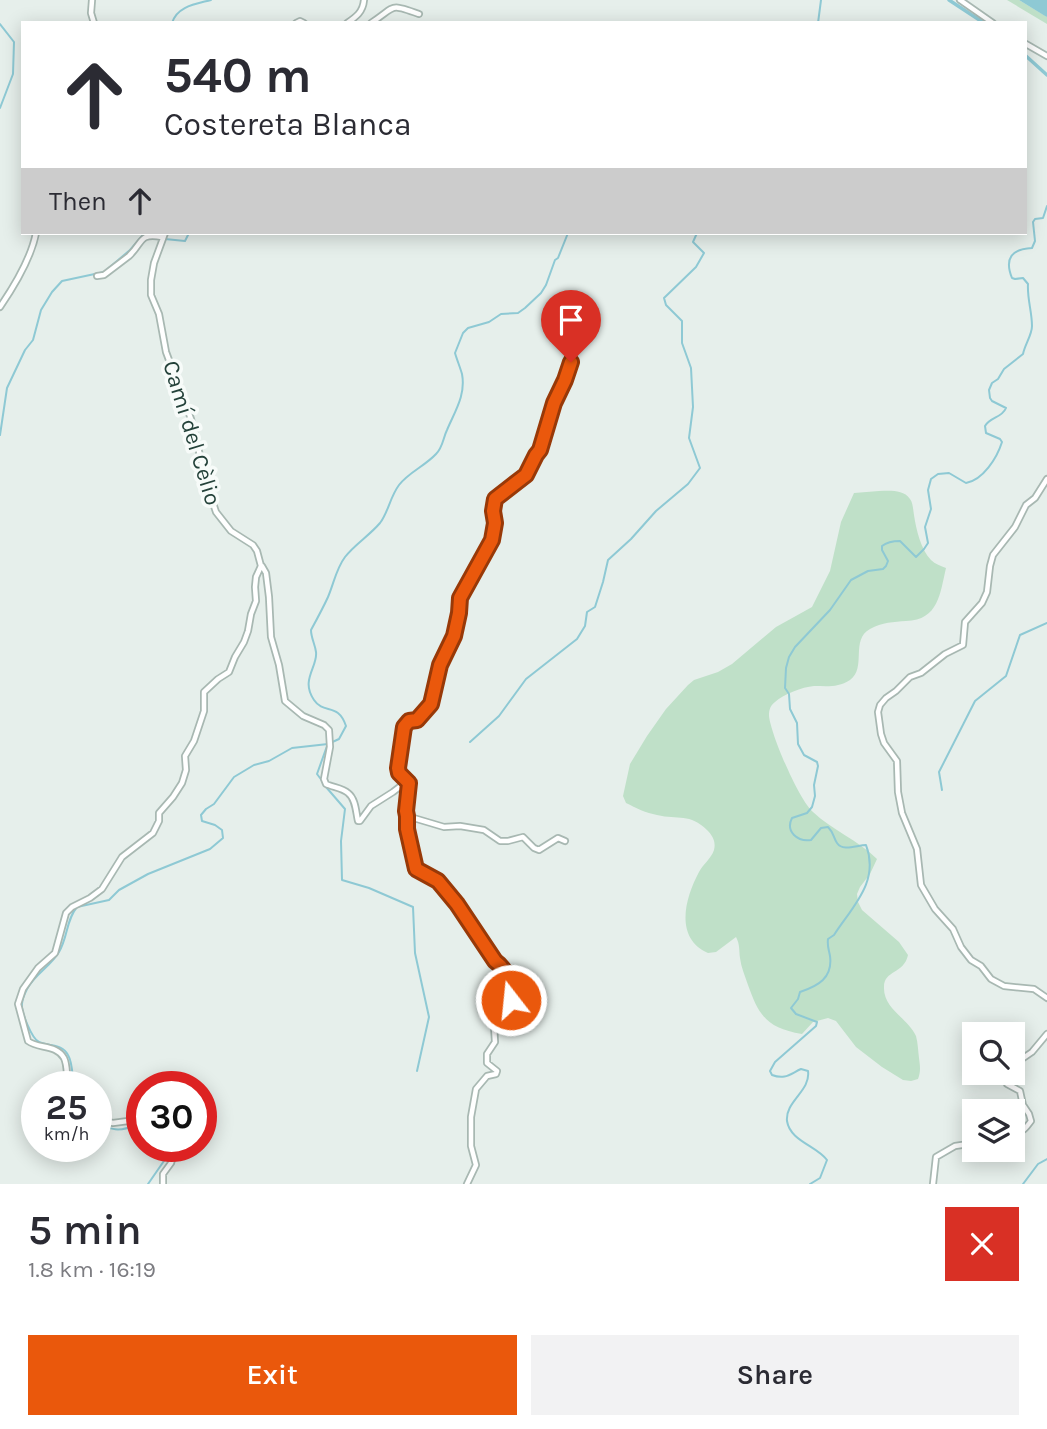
<!DOCTYPE html>
<html lang="en">
<head>
<meta charset="utf-8">
<style>
	:root { --surface:#fff; --page:#f2f2f3; --text:#2b2b33; --muted:#7c7c81; --accent:#ea580c }
	body { margin:0; font-family:Karla,sans-serif; background:var(--page); color:var(--text); height:100vh; display:flex; flex-direction:column; font-size:26px; white-space:nowrap }
	* { box-sizing:border-box; margin:0 }
	p { font-size:23px; color:var(--muted) }
	.icon { flex:none; width:38px; height:38px; fill:none; stroke:currentColor; stroke-width:2; stroke-linecap:round; stroke-linejoin:round }
	.map { position:relative; height:1184px; overflow:hidden }
	.details { display:flex; flex-direction:column; background:var(--surface); flex:1 }
	.details>* { flex:none }
	.guide { position:absolute; left:21px; top:21px; width:1006px; height:214px; border-radius:0px; box-shadow:0 4px 18px #0003; background:#fff; color:var(--text); overflow:hidden }
	.controls { position:absolute; left:962px; top:1022px; display:grid; gap:14px }
	.controls a { display:grid; place-items:center; width:63px; height:63px; border-radius:0px; background:var(--surface); box-shadow:0 4px 18px #0003; font-size:35px }
	.speed { position:absolute; left:21px; top:1071px; display:flex; gap:14px; font-size:35px; font-weight:700; text-align:center }
	.speed>* { display:grid; place-content:center; width:91px; height:91px; border-radius:50%; background:var(--surface); box-shadow:0 4px 18px #0003; line-height:1 }
	.speed small { font-size:18px; font-weight:400 }
	.speed .limit { border:10px solid #d22; background:#fff; color:#111 }
	.pin { position:absolute; display:grid; place-items:center; width:60px; height:60px; color:#fff; margin:-72px -30px; border-radius:50% 50% 50% 0; rotate:-45deg; box-shadow:0 0 7px #0007 }
	.pin .icon { rotate:45deg }
	.me { position:absolute; width:77px; margin:-38px; rotate:344deg; stroke-linejoin:round; filter:drop-shadow(0 0 5px #0008) }
	.turn { display:flex; align-items:center; gap:24px; height:147px; padding:0 28px; font-size:32px }
	.turn .icon { width:91px; height:91px; stroke-width:2.5 }
	.turn b { display:block; font-size:49px; line-height:60px }
	.then { display:flex; align-items:center; height:66px; padding:0 28px; background:#0003; gap:14px; font-size:26px }
	.round { display:grid; place-items:center; flex:none; width:74px; height:74px; border-radius:0px; background:var(--page) }
	.overview { display:flex; align-items:center; justify-content:space-between; height:119px; padding:0 28px }
	h1 { font-size:42px; font-weight:600; line-height:52px }
	.button { display:flex; gap:14px; margin-top:auto; padding:14px 28px }
	.button a { flex:1; height:80px; border-radius:0px; background:var(--accent); color:#fff; font-size:28px; font-weight:600; line-height:80px; text-align:center }
	.button a+a { background:var(--page); color:var(--text) }
	.map>svg:first-child { display:block }
</style>
</head>
<body>
<div class="map">
<svg width="1047" height="1184" viewBox="0 0 1047 1184">
	<rect width="100%" height="100%" fill="#e6efeb"/>
	<!-- green -->
	<path fill="#bfe0c8" d="M1007 0H1019L1047 17V24Z
		M879 491C889 491 903 489 910 499 913 503 913 509 914 515 916 529 921 550 931 560 935 564 941 566 946 568 940 593 939 620 906 621 894 622 882 622 870 629 850 640 867 668 850 680 838 688 826 686 814 686 802 687 784 694 775 702 770 706 769 710 769 716 771 735 799 800 813 812 832 830 858 840 877 859L870 874 860 887 857 894 858 902 862 910 899 942 908 955C904 974 884 970 884 987 883 1009 908 1018 916 1036 918 1043 918 1051 919 1058 920 1066 921 1071 918 1079L911 1081 903 1080 882 1067 856 1047 836 1021 828 1018 813 1022 802 1034C767 1028 759 1016 748 985 745 976 741 967 740 958 739 951 740 944 736 937L716 952 708 953C674 938 685 898 699 872 703 864 711 859 714 850 716 842 713 836 707 830 690 813 678 820 657 815 646 813 636 808 626 803L623 796 630 764 647 736 666 709 688 685 694 680 718 672 732 664 776 627 812 607 830 571 841 522 854 493Z"/>
	<!-- water -->
	<path fill="#8ec9d4" d="M1019 0H1047V17L1045 16Z"/>
	<g fill="none" stroke-linecap="round" stroke-linejoin="round">
		<!-- stream -->
		<path stroke="#8ec9d4" stroke-width="2" d="M172 23C177 6 196 4 211 0
			M818 23 821 0
			M0 24 14 42 13 74 0 108
			M165 239 185 241 189 233
			M0 435 7 388 25 350 33 340 41 310 52 292 62 281 104 272 130 250 143 235 145 236
			M470 742 499 716 526 679 577 639 585 626 587 612 595 607 603 582 608 560 631 539 656 511 688 484 700 468 689 438 693 407 691 368 682 343V321L666 305 664 298 696 267 704 253 693 242 697 233
			M323 782 317 774 327 746
			M326 787 345 809 341 841 342 880 369 888 413 907 415 953 429 1017 417 1071
			M942 790 939 772 975 701 1006 676 1020 635 1047 623
			M74 1087C72 1077 73 1063 68 1055 62 1043 49 1047 39 1042 32 1039 21 1012 22 1004 22 999 25 993 27 989 35 974 51 966 59 952 68 937 66 920 77 907L109 900 119 890 148 874 210 849 223 838 222 830 215 825 202 821 201 815 206 809 214 804 234 777 254 765 269 761 292 748 328 744 339 739 346 726C338 702 324 715 314 700 300 680 318 667 316 652 315 644 311 638 311 630 317 619 323 608 328 597 334 583 336 569 345 557 355 544 369 536 380 523 388 513 390 497 399 485 409 472 425 466 436 454 443 447 443 438 447 430 455 411 466 395 462 374 460 367 457 360 455 353L463 333 468 328 489 322 501 314 518 313 525 308 541 293 546 285 555 260 558 258 568 233
			M96 1124C113 1129 118 1133 135 1125
			M148 1184 166 1158V1146
			M810 1184 820 1178 827 1160C817 1146 790 1141 787 1121 785 1101 811 1091 808 1071L801 1069C790 1074 785 1080 772 1075L770 1071 775 1062 816 1026 817 1022 796 1014 791 1008 798 999 800 992C818 986 833 978 830 956 829 950 827 946 828 939L834 935C852 907 880 882 866 845 857 845 843 852 837 843 833 837 834 833 828 827L821 828 811 840C798 842 785 832 792 818L807 813 812 807 815 796 814 785 818 766 817 762 804 755 798 744 797 723 790 709 789 694 785 688 786 668 789 657 795 647 830 610 851 580 868 571 883 569 886 566 888 561 882 550V546C887 542 893 541 900 541L916 557 924 549 928 543 925 527 931 509 928 490 931 479 938 474 949 473 966 483C983 480 997 458 1002 442L1000 439 986 433 985 426C990 417 1002 418 1006 408L992 401 990 398 989 390 992 383 998 379 1004 369 1023 354C1025 344 1032 335 1032 326 1032 312 1027 298 1028 284L1023 278 1015 279 1012 278C1004 258 1012 249 1032 248L1035 241 1033 222 1035 219 1043 218 1047 206
			M1023 1184 1038 1164 1047 1159"/>
		<!-- canal -->
		<path stroke="#8ec9d4" stroke-width="3.5" d="M949 0 984 23
			M1026 56 1047 75"/>
		<!-- minor casing -->
		<g stroke="#a8b8b2" stroke-width="8">
			<path id="minor" d="M92 0 91 13 94 23
				M960 0 993 23
				M296 23 300 21 304 23
				M347 23C356 17 363 12 364 0
				M371 23C397 6 388 3 419 14
				M1026 44 1047 56
				M97 276 104 275 129 256C144 242 138 233 162 237
				M0 307C15 285 31 259 36 233
				M1047 479 1035 498 1026 505 1015 527 993 555 990 566 987 592 982 603 965 622 963 645 945 654 921 673 910 677 896 691 886 698 880 705 878 712 881 734 884 743 897 761 898 792 902 813 917 849 921 885 935 909 953 929 961 947 971 960 981 966 991 979 1004 986 1034 989 1047 998
				M262 566 266 573 269 597 271 637 279 665 285 701 303 716 324 725 329 730 330 747 324 779 326 784C332 787 343 788 348 793 356 799 356 813 358 821H360L371 806 393 792 406 782 409 783V787L406 811 407 816 444 827 460 826 484 830 500 841H508L523 837 534 848 539 850 558 838 565 841
				M406 782 399 773 398 768 404 727 409 721 417 720 431 704 440 665 454 636 459 613 460 598 492 540 495 523 493 511 495 499 526 475 535 455 540 450 554 403 565 380 571 362
				M407 816 406 829 416 869 438 881 457 904 495 961C508 970 517 992 508 1008 505 1014 498 1020 494 1026L495 1042 487 1054V1063L497 1071 496 1074 487 1076 476 1089 471 1117V1146L476 1165 467 1184
				M1013 1065 1032 1052 1047 1034
				M1009 1073 1007 1084 1020 1091 1023 1105 1029 1114 1031 1121C1026 1128 1022 1133 1013 1134
				M69 1087C66 1078 68 1066 64 1058 56 1044 38 1049 28 1041L18 1004 23 989 38 968 55 953 66 913 72 907 90 898 102 889 122 857 153 833 159 821V813L173 797 182 783 186 770 185 756 194 741 204 711V692L218 679 229 672 235 657 244 642 248 631 251 614 256 601 255 587 256 577 261 566 257 551 253 545 231 531 216 512 208 488 191 419 166 352 159 314 151 295V280L154 263 165 233
				M96 1120 113 1123 128 1121 142 1125
				M163 1184V1174L171 1163 176 1146
				M933 1184 936 1157 955 1146 975 1143"/>
		</g>
		<!-- minor -->
		<use href="#minor" stroke="#fff" stroke-width="4.5"/>
	</g>
	<g fill="none" stroke-linecap="round" stroke-linejoin="round">
		<!-- route casing -->
		<g stroke="#983908" stroke-width="18">
			<path id="route" d="M511 1000C514 985 506 969 495 961L457 904 438 881 416 869 407 829V816L406 811 409 783 399 773 398 768 404 727 409 721 417 720 431 704 440 665 454 636 459 613 460 598 492 540 495 523 493 511 495 499 526 475 536 455 540 450 554 403 565 380 571 362"/>
		</g>
		<!-- route -->
		<use href="#route" stroke="#ea580c" stroke-width="12"/>
	</g>
	<g text-anchor="middle" dominant-baseline="central" stroke-width="7" stroke-linejoin="round" paint-order="stroke">
		<!-- street labels -->
		<g font-size="23" fill="#24423a" stroke="#f7fbf9">
			<text transform="translate(192 433) rotate(73)">Camí del Cèlio</text>
		</g>
	</g>
</svg>
<div class="controls">
<a><svg class="icon" aria-label="search" viewBox="0 0 24 24"><circle cx="10" cy="10" r="6"/><path d="M15 15l6 6"/></svg></a>
<a><svg class="icon" aria-label="layers" viewBox="0 0 24 24"><path d="M12 4l9 5-9 5-9-5zM3 14l9 5 9-5"/></svg></a>
</div>
<div class="speed"><div>25<small>km/h</small></div><div class="limit">30</div></div>
<div class="pin" style="left:571px;top:362px;background:#d93025"><svg class="icon" aria-label="arrive" viewBox="0 0 24 24"><path d="M6 21V4h12l-3 4 3 4H6"/></svg></div>
<svg class="me" style="left:511px;top:1000px" viewBox="-20 -20 40 40"><circle r="17" fill="#ea580c" stroke="#fff" stroke-width="3"/><path d="M0-11L8 9 0 5-8 9z" fill="#fff"/></svg>
<div class="guide">
<div class="turn"><svg class="icon" aria-label="ahead" viewBox="0 0 24 24"><path d="M12 20V5M6 11l6-6 6 6"/></svg><div><b>540 m</b>Costereta Blanca</div></div>
<div class="then">Then<svg class="icon" aria-label="ahead" viewBox="0 0 24 24"><path d="M12 20V5M6 11l6-6 6 6"/></svg></div>
</div>
</div>
<section class="details">
<div class="overview"><div><h1>5 min</h1><p>1.8 km · 16:19</p></div><a class="round" style="background:#d93025;color:#fff"><svg class="icon" aria-label="close" viewBox="0 0 24 24"><path d="M6 6l12 12M18 6L6 18"/></svg></a></div>
<div class="button"><a>Exit</a><a>Share</a></div>
</section>
</body>
</html>
